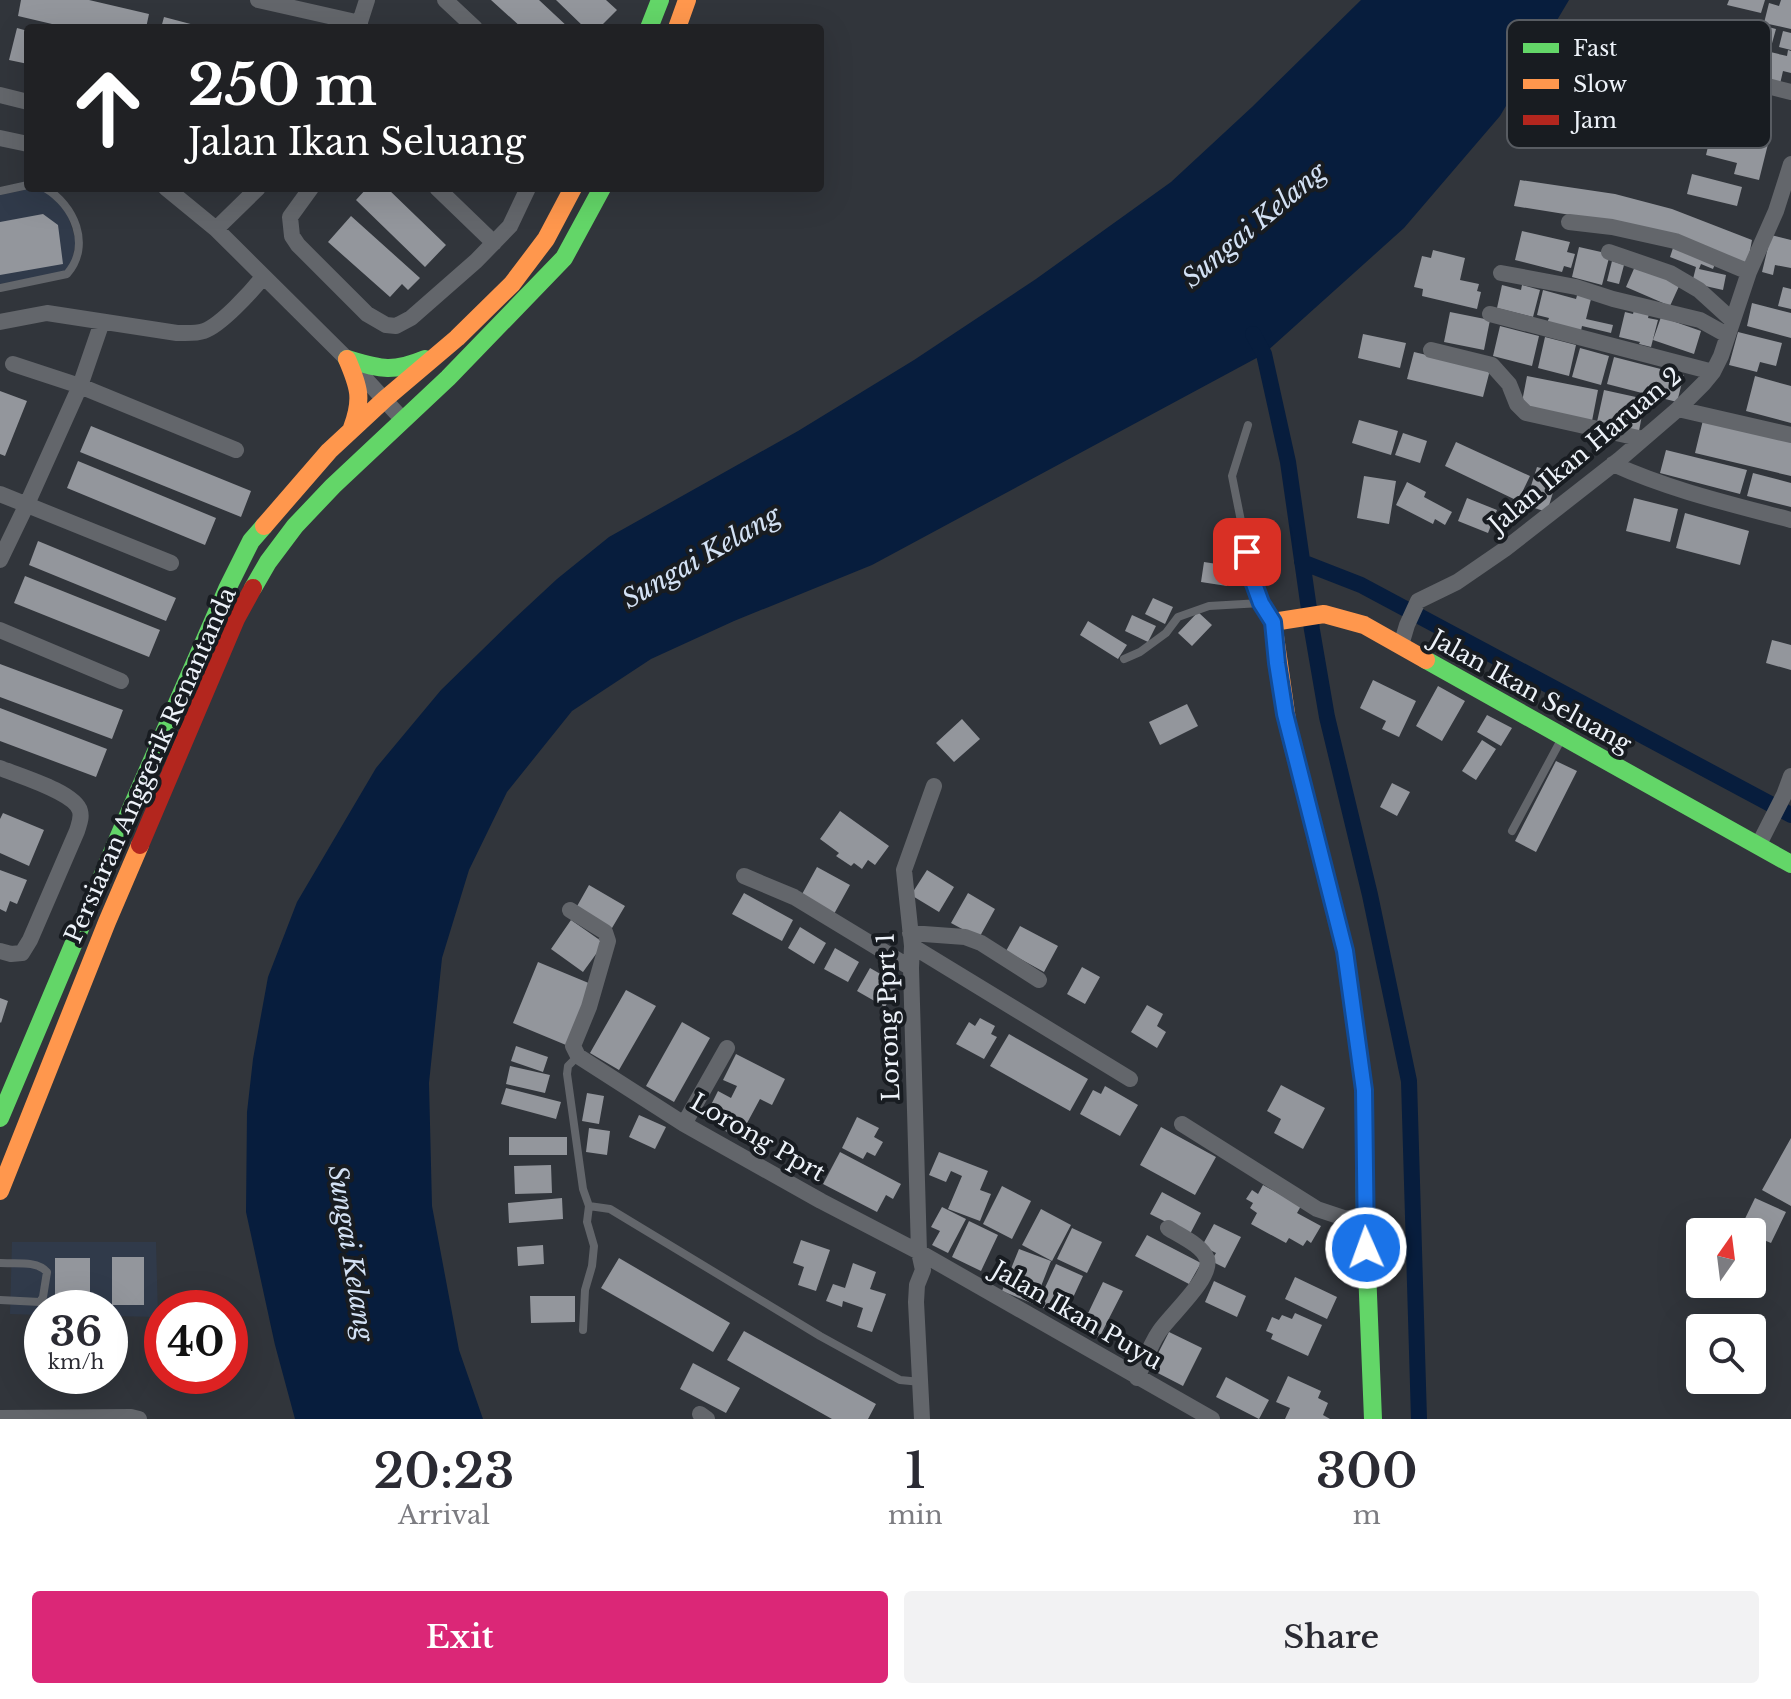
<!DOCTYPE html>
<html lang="en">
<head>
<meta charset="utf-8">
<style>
	:root { --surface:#fff; --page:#f2f2f3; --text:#2b2b33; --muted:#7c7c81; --accent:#db2777 }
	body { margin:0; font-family:"Libre Baskerville",serif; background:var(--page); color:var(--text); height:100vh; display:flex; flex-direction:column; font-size:30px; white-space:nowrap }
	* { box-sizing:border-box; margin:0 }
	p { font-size:26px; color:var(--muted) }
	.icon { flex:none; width:44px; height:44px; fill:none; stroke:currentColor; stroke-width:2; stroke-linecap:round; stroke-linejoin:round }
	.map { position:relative; height:1419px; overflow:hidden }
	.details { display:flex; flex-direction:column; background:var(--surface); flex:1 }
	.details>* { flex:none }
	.top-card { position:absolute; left:24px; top:24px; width:800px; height:168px; border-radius:8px; box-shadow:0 8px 32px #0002; background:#202124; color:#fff; overflow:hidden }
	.needle { width:52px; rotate:14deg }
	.buttons { position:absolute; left:1686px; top:1218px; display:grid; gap:16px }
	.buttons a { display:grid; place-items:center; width:80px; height:80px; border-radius:8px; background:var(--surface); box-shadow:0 8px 32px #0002; font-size:40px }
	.speed { position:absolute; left:24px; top:1290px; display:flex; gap:16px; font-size:40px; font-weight:700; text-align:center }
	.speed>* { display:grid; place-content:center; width:104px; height:104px; border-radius:50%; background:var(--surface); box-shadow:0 8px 32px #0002; line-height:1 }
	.speed small { font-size:20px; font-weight:400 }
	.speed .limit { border:12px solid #d22; background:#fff; color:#111 }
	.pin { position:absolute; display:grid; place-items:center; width:68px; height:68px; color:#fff; margin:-34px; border-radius:16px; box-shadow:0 4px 12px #0006 }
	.me { position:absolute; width:88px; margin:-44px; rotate:358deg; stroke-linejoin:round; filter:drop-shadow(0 0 6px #0008) }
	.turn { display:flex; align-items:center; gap:28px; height:168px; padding:0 32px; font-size:36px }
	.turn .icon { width:104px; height:104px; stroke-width:2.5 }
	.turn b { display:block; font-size:56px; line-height:68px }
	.eta { display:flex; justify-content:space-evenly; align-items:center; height:136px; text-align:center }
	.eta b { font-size:48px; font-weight:600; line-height:56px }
	.action { display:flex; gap:16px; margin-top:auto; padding:16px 32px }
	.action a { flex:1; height:92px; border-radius:8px; background:var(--accent); color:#fff; font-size:32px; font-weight:600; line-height:92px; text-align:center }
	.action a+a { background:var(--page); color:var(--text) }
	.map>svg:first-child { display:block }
</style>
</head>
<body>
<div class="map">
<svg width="1791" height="1419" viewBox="0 0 1791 1419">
	<rect width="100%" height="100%" fill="#31353b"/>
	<!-- built -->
	<path fill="#303a4a" d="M29 189 45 192 57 200 68 216 76 241 72 260 65 272 0 284V195Z
		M12 1242H156L158 1317 110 1316V1308H42V1315L10 1314Z"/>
	<!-- water -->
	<path fill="#071d3d" d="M1361 0H1569L1500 116 1404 228 1264 354 872 565 734 621 651 659 572 711 507 792 469 870 442 958 429 1083 432 1206 459 1350 483 1419H295L275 1345 246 1212 247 1112 253 1059 268 977 297 902 376 768 441 690 515 618 557 579 609 537 798 431 914 360 1036 279 1171 182 1252 107Z"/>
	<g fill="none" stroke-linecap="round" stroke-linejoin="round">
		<!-- canal -->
		<path stroke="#071d3d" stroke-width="16" d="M1253 334 1264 354 1288 462 1312 630 1327 717 1370 895 1409 1081 1419 1419
			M1302 562 1361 585 1791 815"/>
	</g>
	<!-- building -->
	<path fill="#93969c" d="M21 0H89L149 14 146 28H69L18 16Z
		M491 0H539L569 28H522Z
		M556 0H606L617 10 599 28H585Z
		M1729 0H1765L1761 13 1727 5Z
		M1781 0H1791V29L1764 23 1769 3 1779 6Z
		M164 17 202 27V28H161Z
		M1737 19 1776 29 1771 47 1732 37Z
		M17 28 28 31V64L9 60Z
		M1783 31 1791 33V50L1779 47Z
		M1736 44 1787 56 1788 50 1791 51V73L1783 71 1780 84 1730 69Z
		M1712 130 1768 144 1759 180 1734 174 1737 163 1706 155Z
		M1692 174 1742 187 1737 206 1687 194Z
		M1520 180 1615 194 1672 209 1752 240 1747 266 1608 221 1514 206Z
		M367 188H387L446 245 425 267 356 200Z
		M43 214 58 225 63 264 0 275V222Z
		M351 216 420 278 408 290 402 284 390 297 328 242Z
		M1522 231 1570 242 1567 252 1575 254 1571 268 1564 266 1562 272 1515 260Z
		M1771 235 1791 240V268L1775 265 1773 275 1762 272Z
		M1674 245 1716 261 1713 269 1701 264 1699 269 1726 275 1723 290 1692 283 1696 267 1670 257Z
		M1579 247 1610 254 1602 285 1572 277Z
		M1433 250 1465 258 1460 280 1479 284 1477 291 1481 292 1477 309 1422 296 1423 289 1414 287 1422 256 1431 258Z
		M1612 261 1624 265 1619 284 1607 281Z
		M1636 264 1680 284 1670 306 1626 287Z
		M1502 285 1521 290 1522 285 1540 290 1533 317 1497 308Z
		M1783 287 1791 289V309L1778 306Z
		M1543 290 1576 299 1578 292 1592 295 1586 319 1613 325 1611 333 1582 326 1581 331 1547 323 1549 318 1537 315Z
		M1752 303 1791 313V338L1747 326Z
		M1635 306 1650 309 1648 318 1658 320 1651 347 1639 344 1640 342 1619 337 1625 312 1633 314Z
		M1450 312 1490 320 1484 350 1444 342Z
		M1661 317 1701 331 1694 354 1653 340Z
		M1500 326 1539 336 1532 366 1493 356Z
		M1738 332 1782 343 1776 366 1760 362 1757 372 1729 365Z
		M1363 334 1406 343 1400 368 1358 358Z
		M1545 337 1576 345 1569 376 1538 368Z
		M1580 348 1609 356 1601 385 1572 377Z
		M1414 352 1490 370 1483 397 1407 379Z
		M1614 357 1684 375 1677 402 1607 384Z
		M1527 376 1598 390 1592 421 1521 407Z
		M1755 376 1791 386V423L1746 411Z
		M1604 390 1645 399 1639 431 1597 422Z
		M0 391 27 401 5 456 0 454Z
		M1359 420 1398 431 1391 455 1352 443Z
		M1703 420 1791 442V476L1695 453Z
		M91 426 251 491 241 517 80 452Z
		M1403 433 1427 441 1420 463 1395 455Z
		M1456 442 1530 476 1518 501 1445 466Z
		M1666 450 1747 470 1740 494 1660 473Z
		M78 461 216 518 205 545 67 488Z
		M1537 467 1559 473 1547 512 1525 505Z
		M1753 473 1791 483V507L1747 496Z
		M1364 476 1396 481 1389 524 1357 518Z
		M1407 482 1426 492 1424 497 1452 512 1445 525 1435 519 1433 524 1396 505Z
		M1467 498 1497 510 1488 533 1458 521Z
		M1634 498 1678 509 1670 542 1626 531Z
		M1685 513 1749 531 1740 565 1676 548Z
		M38 541 176 598 166 621 29 565Z
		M1204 562 1230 566 1227 586 1201 582Z
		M25 576 160 630 149 657 14 603Z
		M1153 598 1173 607 1165 624 1145 614Z
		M1198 612 1212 625 1192 646 1178 633Z
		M1132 615 1156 626 1148 642 1125 631Z
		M1088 621 1127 645 1118 659 1080 635Z
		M1772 640 1791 645V670L1766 663Z
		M0 664 123 710 112 739 0 697Z
		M1373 680 1416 701 1399 737 1382 729 1386 721 1360 708Z
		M1438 686 1465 701 1442 741 1416 726Z
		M1187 704 1198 726 1160 745 1149 722Z
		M0 708 107 749 96 777 0 741Z
		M1487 715 1512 728 1501 746 1477 732Z
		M962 719 980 739 954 762 936 743Z
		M1482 740 1496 749 1476 780 1462 771Z
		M1556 761 1577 771 1536 852 1515 841Z
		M1392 783 1410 792 1397 816 1380 807Z
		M840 811 889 846 875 865 868 860 862 869 854 863 851 866 836 856 839 853 820 839Z
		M3 813 44 830 29 866 0 853V819Z
		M817 867 850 885 834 914 801 896Z
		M0 870 27 880 17 904 10 901 6 912 0 909Z
		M927 870 954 887 939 912 911 895Z
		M589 885 625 906 612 928 576 908Z
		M744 893 793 920 782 941 732 914Z
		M968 893 995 909 979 938 951 923Z
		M571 920 604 943 583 972 551 949Z
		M1020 926 1058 946 1044 972 1006 951Z
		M800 927 826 943 814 964 788 948Z
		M835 948 859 962 848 982 824 969Z
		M538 962 591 984 566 1045 513 1023Z
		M1082 967 1100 977 1085 1004 1067 994Z
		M870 968 898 984 885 1007 857 991Z
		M626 990 656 1006 619 1070 590 1053Z
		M0 998 8 1001 1 1023 0 1022Z
		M1147 1005 1163 1014 1157 1026 1166 1032 1157 1048 1131 1032Z
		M980 1018 995 1026 991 1034 997 1037 984 1059 956 1044 969 1022 975 1026Z
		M682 1022 710 1038 674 1102 646 1086Z
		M1009 1034 1088 1079 1070 1111 990 1066Z
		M516 1046 548 1057 543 1072 511 1061Z
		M736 1054 785 1079 772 1105 760 1099 746 1125 761 1132 754 1146 716 1126 723 1114 710 1107 718 1091 731 1098 737 1086 723 1080Z
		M510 1066 550 1075 545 1093 506 1084Z
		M1281 1085 1325 1108 1303 1149 1274 1133 1281 1119 1267 1111Z
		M1105 1086 1138 1105 1120 1136 1080 1114 1093 1090 1101 1094Z
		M506 1088 561 1102 556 1119 501 1104Z
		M587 1093 604 1096 599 1124 582 1121Z
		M639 1115 666 1127 655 1149 629 1137Z
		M857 1117 879 1128 874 1137 883 1142 875 1156 867 1152 863 1159 842 1148Z
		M1161 1127 1216 1157 1195 1195 1140 1165Z
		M589 1128 610 1131 607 1155 586 1152Z
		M509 1137H567V1155H509Z
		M1791 1138V1206L1762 1190Z
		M840 1152 901 1184 893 1199 886 1195 877 1212 823 1184Z
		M939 1152 988 1171 980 1190 991 1194 980 1221 948 1209 962 1176 951 1171 946 1182 929 1175Z
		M551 1165 552 1193 515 1194 514 1166Z
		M1263 1185 1301 1206 1297 1213 1321 1226 1311 1243 1307 1240 1303 1246 1289 1238 1286 1243 1251 1224 1257 1213 1250 1208 1253 1203 1246 1199 1252 1190 1258 1194Z
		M1002 1186 1031 1201 1012 1239 983 1224Z
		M1162 1192 1201 1213 1190 1234 1150 1214Z
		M562 1198 563 1219 509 1223 508 1203Z
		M1755 1198 1786 1212 1771 1243 1752 1235V1232L1740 1229Z
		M942 1207 966 1219 948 1253 932 1245 940 1231 931 1227Z
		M1041 1209 1071 1225 1052 1261 1022 1245Z
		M969 1221 998 1235 981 1271 952 1257Z
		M1214 1224 1241 1237 1225 1268 1211 1261 1216 1253 1202 1246Z
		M1072 1228 1102 1242 1087 1273 1057 1259Z
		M1147 1235 1201 1263 1189 1284 1135 1256Z
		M801 1240 830 1250 816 1291 798 1285 804 1267 793 1263Z
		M543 1245 544 1264 518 1266 517 1247Z
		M1019 1249 1051 1261 1034 1304 1002 1291Z
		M112 1257H144V1305H112Z
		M55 1258H90V1304H55Z
		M619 1258 730 1323 713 1352 601 1288Z
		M853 1263 876 1272 870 1289 886 1294 872 1332 857 1327 863 1308 843 1301 842 1307 826 1301 833 1284 845 1288Z
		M1056 1264 1083 1276 1064 1317 1037 1305Z
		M1295 1277 1337 1297 1327 1319 1285 1299Z
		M1214 1281 1246 1296 1237 1317 1205 1302Z
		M1103 1282 1123 1291 1099 1338 1081 1328Z
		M530 1296H575V1322L531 1323Z
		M1295 1313 1322 1325 1308 1356 1271 1339 1273 1334 1266 1331 1272 1317 1279 1320 1282 1315 1292 1319Z
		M744 1331 876 1404 868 1419H832L727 1360Z
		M1169 1332 1202 1348 1183 1386 1150 1369Z
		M693 1363 740 1388 726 1413 680 1389Z
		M1288 1376 1321 1391 1318 1398 1328 1403 1323 1415 1330 1419H1285L1290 1408 1276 1402Z
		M1226 1377 1269 1400 1259 1419 1216 1397Z"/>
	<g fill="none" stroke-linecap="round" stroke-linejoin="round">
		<!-- lane -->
		<path stroke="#63666b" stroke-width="8" d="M0 191 28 185
			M0 288 67 274C92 245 74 205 45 188
			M1248 425 1232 476 1253 581 1261 603 1271 618
			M1124 659 1140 652 1166 633 1178 617 1209 606 1261 603
			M1512 831 1562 738
			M578 1056 568 1066 567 1074 583 1189 589 1206 587 1222 594 1246 592 1266 585 1290 583 1330
			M589 1206 610 1209 820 1336 900 1380 921 1382
			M0 1263C14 1264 37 1260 47 1272L43 1297 40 1302 0 1300"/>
		<!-- street -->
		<path stroke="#63666b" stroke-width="16" d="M258 0 360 23
			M445 0 475 28
			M358 28 367 0
			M1713 72 1791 92
			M0 95 28 102
			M0 138 28 144
			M166 188 216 229 347 359 403 420
			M311 188 290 217 292 236 298 245 367 314 386 325 396 326 411 318 476 261 510 226 528 188
			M437 188 494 243
			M1569 222 1612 227 1675 241 1749 272
			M216 229 258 188
			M1609 252 1670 273 1699 290 1732 320
			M1501 273 1576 287 1613 299 1700 320 1727 335
			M1490 314 1713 372
			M0 322 47 313 177 333C186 333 195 334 204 331 221 325 251 292 263 277
			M1431 350 1492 365 1509 384 1517 404 1526 413 1643 439
			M13 364 80 386 236 450
			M1678 409 1791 435
			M1613 464C1670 490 1731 504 1791 520
			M0 494 171 563
			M0 560 27 504 80 386 102 322
			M0 630 121 681
			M1401 645 1407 625 1418 601 1457 582 1505 549 1620 459 1678 409 1704 383 1713 372 1721 356 1749 272 1776 211 1791 164
			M0 768C19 776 75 792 80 811 82 818 79 824 77 831L30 940 22 953 11 954 0 951
			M1758 846 1784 795 1791 776
			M744 876 794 897 911 968
			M570 910 605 932 608 941 589 1007 573 1046 578 1056 684 1124 821 1201 919 1252 1212 1419
			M910 933 965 937 981 943 1039 980
			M912 946 1130 1079
			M684 1124 727 1048
			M1182 1124 1317 1209 1344 1218 1365 1220
			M1137 1378C1144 1363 1150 1345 1159 1332 1169 1316 1213 1278 1207 1259 1202 1245 1180 1236 1168 1228
			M700 1414 707 1419
			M0 1418 131 1417 139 1419
			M922 1419 916 1302 917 1285 923 1270 919 1252 911 968 912 946 904 870 934 786"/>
		<!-- fast -->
		<path stroke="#63d668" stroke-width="18" d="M649 28 660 0
			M347 359C381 369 391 373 425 359
			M253 588 268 562 295 526 333 486 448 378 564 258 602 188
			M1426 660 1791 864
			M1288 727 1345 951 1364 1090 1365 1220 1373 1419
			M0 1118 122 829 227 589 251 541 264 526"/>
		<!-- slow -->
		<path stroke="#ff974d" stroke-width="18" d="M677 28 687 0
			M347 359C359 387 363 399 352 428
			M264 526 329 451 385 399 457 338 512 284 546 239 573 188
			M1288 727 1273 622 1324 614 1364 625 1426 660
			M0 1191 107 922 140 845"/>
		<!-- jam -->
		<path stroke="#b3261e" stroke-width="18" d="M140 845 236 619 253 588"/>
	</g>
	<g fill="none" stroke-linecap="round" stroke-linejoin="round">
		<!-- route casing -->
		<g stroke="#114b97" stroke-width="20">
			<path id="route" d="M1247 552 1253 581 1261 603 1273 622 1277 663 1285 714 1345 951 1364 1090 1366 1248"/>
		</g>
		<!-- route -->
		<use href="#route" stroke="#1a73e8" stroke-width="14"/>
	</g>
	<g text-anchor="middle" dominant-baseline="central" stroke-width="8" stroke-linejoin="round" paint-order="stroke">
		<!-- street labels -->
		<g font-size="24" fill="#edf2f9" stroke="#181c21">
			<text transform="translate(1585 450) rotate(-40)">Jalan Ikan Haruan 2</text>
			<text transform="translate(1531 691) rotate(29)">Jalan Ikan Seluang</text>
			<text transform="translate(150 765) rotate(-66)">Persiaran Anggerik Renantanda</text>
			<text transform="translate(888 1017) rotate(-92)">Lorong Pprt 1</text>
			<text transform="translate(758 1137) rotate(30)">Lorong Pprt</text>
			<text transform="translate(1077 1315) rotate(30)">Jalan Ikan Puyu</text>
		</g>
		<!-- water labels -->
		<g font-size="26" font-style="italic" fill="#d3e1f4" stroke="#181c21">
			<text transform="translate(1254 225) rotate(-40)">Sungai Kelang</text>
			<text transform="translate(701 557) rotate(-30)">Sungai Kelang</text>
			<text transform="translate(351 1253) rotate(81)">Sungai Kelang</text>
		</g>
	</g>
	<!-- legend -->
	<rect x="1507" y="20" width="264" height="128" rx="12" fill="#181c21" stroke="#585c62" stroke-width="2"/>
	<rect x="1523" y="43" width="36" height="10" fill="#63d668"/>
	<rect x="1523" y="79" width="36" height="10" fill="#ff974d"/>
	<rect x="1523" y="115" width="36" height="10" fill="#b3261e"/>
	<g font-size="22" fill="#edf2f9">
		<text x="1573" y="56">Fast</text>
		<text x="1573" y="92">Slow</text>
		<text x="1573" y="128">Jam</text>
	</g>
</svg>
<div class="buttons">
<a><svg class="needle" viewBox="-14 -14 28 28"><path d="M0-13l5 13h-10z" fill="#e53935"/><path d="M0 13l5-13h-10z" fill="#7c7c81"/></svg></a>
<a><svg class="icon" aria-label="search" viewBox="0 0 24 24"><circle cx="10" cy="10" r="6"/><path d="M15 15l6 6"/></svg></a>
</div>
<div class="speed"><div>36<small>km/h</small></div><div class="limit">40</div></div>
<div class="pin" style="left:1247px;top:552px;background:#d93025"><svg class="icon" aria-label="arrive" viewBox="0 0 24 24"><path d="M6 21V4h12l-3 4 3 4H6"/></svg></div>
<svg class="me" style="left:1366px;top:1248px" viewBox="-20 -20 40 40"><circle r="17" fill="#1a73e8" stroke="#fff" stroke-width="3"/><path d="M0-11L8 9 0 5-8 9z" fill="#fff"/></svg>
<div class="top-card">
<div class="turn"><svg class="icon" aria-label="ahead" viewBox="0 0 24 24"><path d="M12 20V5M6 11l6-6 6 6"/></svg><div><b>250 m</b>Jalan Ikan Seluang</div></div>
</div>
</div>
<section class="details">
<div class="eta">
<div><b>20:23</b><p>Arrival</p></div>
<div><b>1</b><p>min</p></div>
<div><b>300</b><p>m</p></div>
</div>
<div class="action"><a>Exit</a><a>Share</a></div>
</section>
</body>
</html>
